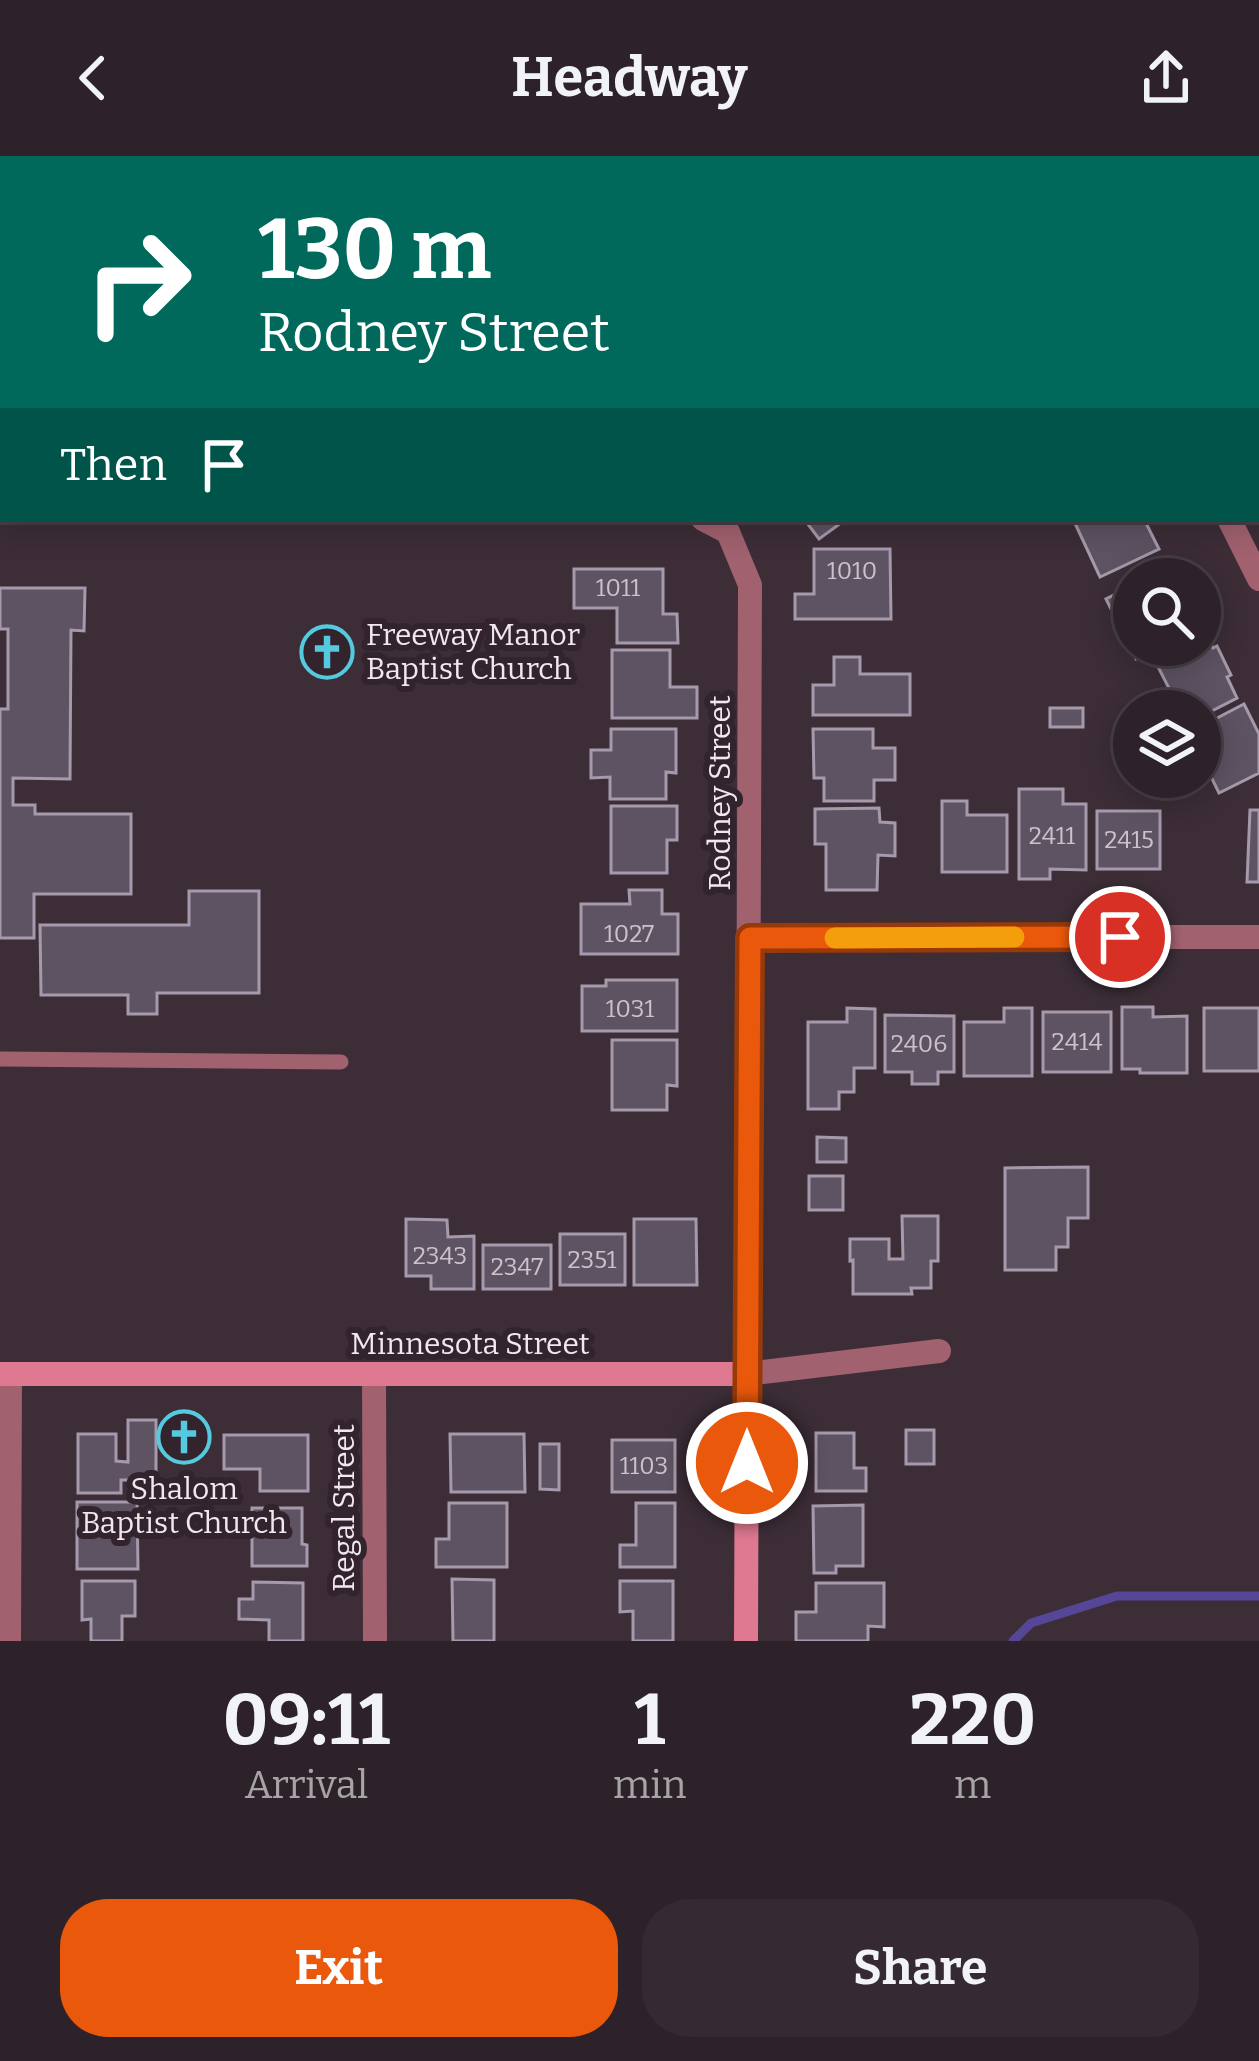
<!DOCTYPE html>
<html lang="en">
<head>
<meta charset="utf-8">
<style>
	:root { --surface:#2d2229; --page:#352a31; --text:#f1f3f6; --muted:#a7a4a8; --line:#483f46; --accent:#ea580c }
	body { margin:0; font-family:Bitter,serif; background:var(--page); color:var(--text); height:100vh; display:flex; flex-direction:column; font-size:45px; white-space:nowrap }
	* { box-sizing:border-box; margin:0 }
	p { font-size:39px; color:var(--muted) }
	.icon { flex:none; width:66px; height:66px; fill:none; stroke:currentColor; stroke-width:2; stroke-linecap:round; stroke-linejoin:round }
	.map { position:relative; height:1485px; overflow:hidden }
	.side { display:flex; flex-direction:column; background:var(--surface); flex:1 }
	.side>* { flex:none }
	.guide { position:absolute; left:0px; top:0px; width:1260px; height:366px; box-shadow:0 6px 30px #0003,0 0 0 3px var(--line); background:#00695c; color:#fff; overflow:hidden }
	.fabs { position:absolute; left:1113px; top:402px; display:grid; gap:24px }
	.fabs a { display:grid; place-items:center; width:108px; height:108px; border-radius:50%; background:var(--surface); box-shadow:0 6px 30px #0003,0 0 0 3px var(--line); font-size:60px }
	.pin { position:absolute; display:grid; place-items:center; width:102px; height:102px; color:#fff; margin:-51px; border:6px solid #fff; border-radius:50%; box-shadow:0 3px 12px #0007 }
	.me { position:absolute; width:132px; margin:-66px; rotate:0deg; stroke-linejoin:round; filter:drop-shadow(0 0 9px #0008) }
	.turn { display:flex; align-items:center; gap:42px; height:252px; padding:0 60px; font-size:54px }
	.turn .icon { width:156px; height:156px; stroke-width:2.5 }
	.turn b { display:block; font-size:84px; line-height:102px }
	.then { display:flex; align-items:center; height:114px; padding:0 60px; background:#0003; gap:24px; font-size:45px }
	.eta { display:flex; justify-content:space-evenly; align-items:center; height:204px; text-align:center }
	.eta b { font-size:72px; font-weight:700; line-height:84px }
	.cta { display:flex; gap:24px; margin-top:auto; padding:24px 60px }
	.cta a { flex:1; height:138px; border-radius:48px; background:var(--accent); color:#fff; font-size:48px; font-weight:700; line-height:138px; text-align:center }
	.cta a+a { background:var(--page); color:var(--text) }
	header { display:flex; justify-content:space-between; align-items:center; height:156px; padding:0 60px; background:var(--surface); font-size:54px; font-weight:700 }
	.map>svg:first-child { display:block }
</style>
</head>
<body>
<header><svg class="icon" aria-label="back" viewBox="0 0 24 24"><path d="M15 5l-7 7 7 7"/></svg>Headway<svg class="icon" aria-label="share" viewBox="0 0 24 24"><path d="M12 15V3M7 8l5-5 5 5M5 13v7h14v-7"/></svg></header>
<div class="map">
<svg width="1259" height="1485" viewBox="0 0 1259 1485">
	<rect width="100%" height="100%" fill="#3c2d37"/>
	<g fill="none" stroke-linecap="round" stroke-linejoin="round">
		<!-- stream -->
		<path stroke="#554697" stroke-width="9" d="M1013 1485 1031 1467 1117 1440H1259"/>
	</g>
	<!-- building -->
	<path fill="#5d5363" stroke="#a59aab" stroke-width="3" d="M804 363H838L841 367 819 383Z
		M1073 363H1144L1159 393 1100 421Z
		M814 393H890L891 463H795V438H814Z
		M574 413H663V458H677L678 487H617V452H574Z
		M1134 429V489H1164L1136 503 1106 443Z
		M0 432H85L84 475 71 474 70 623 13 622V649H35V658H131V738H34V782H0V553H8V473H0Z
		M1205 476 1213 492 1217 490 1231 519 1227 521 1237 542 1200 561V555H1196L1191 544 1178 550 1153 501 1177 489H1200V478Z
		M612 494H670V531H697V562H612Z
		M834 501H860V518H910V559H813V529H834Z
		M1244 548 1259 578V617L1219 637 1200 598V571Z
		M1050 552H1083V571H1050Z
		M611 573H676V617L666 616V643H610V621L591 622V594H611Z
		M813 573H873V592H895V624H874V645H824V622H814Z
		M1019 633H1063V648H1086V714L1050 713V723H1019Z
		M942 645H967V659H1007V716H942Z
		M611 650H677V684H667V717H611Z
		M879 652 880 666 895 667V700L878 699 877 734H826V688H815V653Z
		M1250 654H1259V726H1247Z
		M1097 655H1160V713H1097Z
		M629 734H662V758H678V798H581V748H630Z
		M189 735H259V837H157V858H128V839H41L40 769H189Z
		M606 824H677V875H582V830H606Z
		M1122 851H1153V861L1187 860V917H1140V913H1122Z
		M847 852 875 853V912H854V936H839V953H808V866H847Z
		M1004 852H1032V920H964V866H1004Z
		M1204 852H1259V915H1204Z
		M1043 856H1111V916H1043Z
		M885 859 954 860V916H938V928H912V916H885Z
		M612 884H677V930L667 929V954H612Z
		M817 981 846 982V1006H817Z
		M1088 1011V1062H1068V1091H1056V1114H1005V1012Z
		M809 1020H843V1054H809Z
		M902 1060H938V1105H931V1132H911L912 1138H853V1104L850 1105V1083H889V1103H903Z
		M406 1063 447 1064 448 1081 474 1080V1133H431V1120H406Z
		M634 1063H696L697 1129H634Z
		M560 1078H625V1129H560Z
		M483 1089H551V1133H483Z
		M128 1264H156V1324H121V1337H78V1278H116V1305L128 1306Z
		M906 1274H934V1308H906Z
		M816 1277H854V1312H866V1335H816Z
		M450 1278H524L525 1336H451Z
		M224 1279H308V1335H260V1313H224Z
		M612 1284H675V1336H612Z
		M540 1288H559V1334L540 1333Z
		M77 1346H137L138 1413H77Z
		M449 1347H507V1411H436V1383H449Z
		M636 1347H675V1411H620V1389H636Z
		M863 1349V1410H836V1417H814L813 1350Z
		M252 1352H302V1388L307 1389V1410H252Z
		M452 1423 494 1424V1485H453Z
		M82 1425H135V1460H122V1485H91V1463L82 1464Z
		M620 1425H673V1485H633V1455L620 1456Z
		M253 1426 303 1427V1485H269V1464L239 1463V1443H253Z
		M816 1427H884V1471L868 1470V1485H796V1456H816Z"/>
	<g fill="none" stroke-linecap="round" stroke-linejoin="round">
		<!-- lane -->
		<path stroke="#a1616f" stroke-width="15" d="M0 903 341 906"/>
		<!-- street -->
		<path stroke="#a1616f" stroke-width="24" d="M128 0V3
			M1073 0 1075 3
			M0 350H3
			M703 363 728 376 750 429 747 1218 939 1195
			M1229 363 1259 423
			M750 781H1259
			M374 1218 375 1485
			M9 1485 10 1218"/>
		<!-- secondary -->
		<path stroke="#df7991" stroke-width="24" d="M0 1218H747L746 1485"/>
	</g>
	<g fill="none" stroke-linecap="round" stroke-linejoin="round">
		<!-- route casing -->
		<g stroke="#983908" stroke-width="30">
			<path id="route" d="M747 1307 750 782 1120 781"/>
		</g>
		<!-- route -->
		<use href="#route" stroke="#ea580c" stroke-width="21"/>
		<!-- slow -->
		<path stroke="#f59e0b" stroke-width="21" d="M835 782 1014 781"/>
	</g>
	<!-- icons -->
	<defs>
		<g id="church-ring" transform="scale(2.7)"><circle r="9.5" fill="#32232d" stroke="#55cade" stroke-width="1.5"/><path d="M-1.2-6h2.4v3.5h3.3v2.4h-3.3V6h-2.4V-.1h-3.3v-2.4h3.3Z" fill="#55cade"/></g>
	</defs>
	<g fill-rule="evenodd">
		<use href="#church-ring" x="327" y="496"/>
		<use href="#church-ring" x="184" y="1281"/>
	</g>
	<g text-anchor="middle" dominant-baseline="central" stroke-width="12" stroke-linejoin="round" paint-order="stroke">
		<!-- number labels -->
		<g font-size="24" fill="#ccc2cb">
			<text x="852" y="415">1010</text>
			<text x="618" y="432">1011</text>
			<text x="1052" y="680">2411</text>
			<text x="1129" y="684">2415</text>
			<text x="629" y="778">1027</text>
			<text x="630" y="853">1031</text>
			<text x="1077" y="886">2414</text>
			<text x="919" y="888">2406</text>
			<text x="440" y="1100">2343</text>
			<text x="592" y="1104">2351</text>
			<text x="517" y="1111">2347</text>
			<text x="644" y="1310">1103</text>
		</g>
		<!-- poi labels -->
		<g font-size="30" fill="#f1e7ee" stroke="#32232d" text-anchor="start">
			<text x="366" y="479">Freeway Manor<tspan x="366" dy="34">Baptist Church</tspan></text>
			<text x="184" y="1333" text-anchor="middle">Shalom<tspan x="184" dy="34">Baptist Church</tspan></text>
		</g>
		<!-- street labels -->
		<g font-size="30" fill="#f1e7ee" stroke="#32232d">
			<text transform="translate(720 637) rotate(-90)">Rodney Street</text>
			<text x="470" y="1188">Minnesota Street</text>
			<text transform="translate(344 1352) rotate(-90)">Regal Street</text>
		</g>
	</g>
</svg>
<div class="fabs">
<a><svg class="icon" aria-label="search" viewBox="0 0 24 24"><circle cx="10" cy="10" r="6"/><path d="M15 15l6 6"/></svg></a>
<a><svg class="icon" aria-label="layers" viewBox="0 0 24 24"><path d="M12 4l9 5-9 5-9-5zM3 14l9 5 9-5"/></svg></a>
</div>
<div class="pin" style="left:1120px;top:781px;background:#d93025"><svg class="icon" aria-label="arrive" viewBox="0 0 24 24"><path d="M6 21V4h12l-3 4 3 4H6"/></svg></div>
<svg class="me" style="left:747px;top:1307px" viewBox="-20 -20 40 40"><circle r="17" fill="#ea580c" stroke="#fff" stroke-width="3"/><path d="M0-11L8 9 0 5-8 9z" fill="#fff"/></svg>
<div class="guide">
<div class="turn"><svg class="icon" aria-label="right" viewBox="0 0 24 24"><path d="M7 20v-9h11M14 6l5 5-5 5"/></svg><div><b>130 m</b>Rodney Street</div></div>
<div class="then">Then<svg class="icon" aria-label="arrive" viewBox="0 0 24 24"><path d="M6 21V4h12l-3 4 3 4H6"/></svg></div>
</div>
</div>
<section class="side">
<div class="eta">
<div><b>09:11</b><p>Arrival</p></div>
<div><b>1</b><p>min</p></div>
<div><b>220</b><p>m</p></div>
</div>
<div class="cta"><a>Exit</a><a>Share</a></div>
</section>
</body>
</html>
